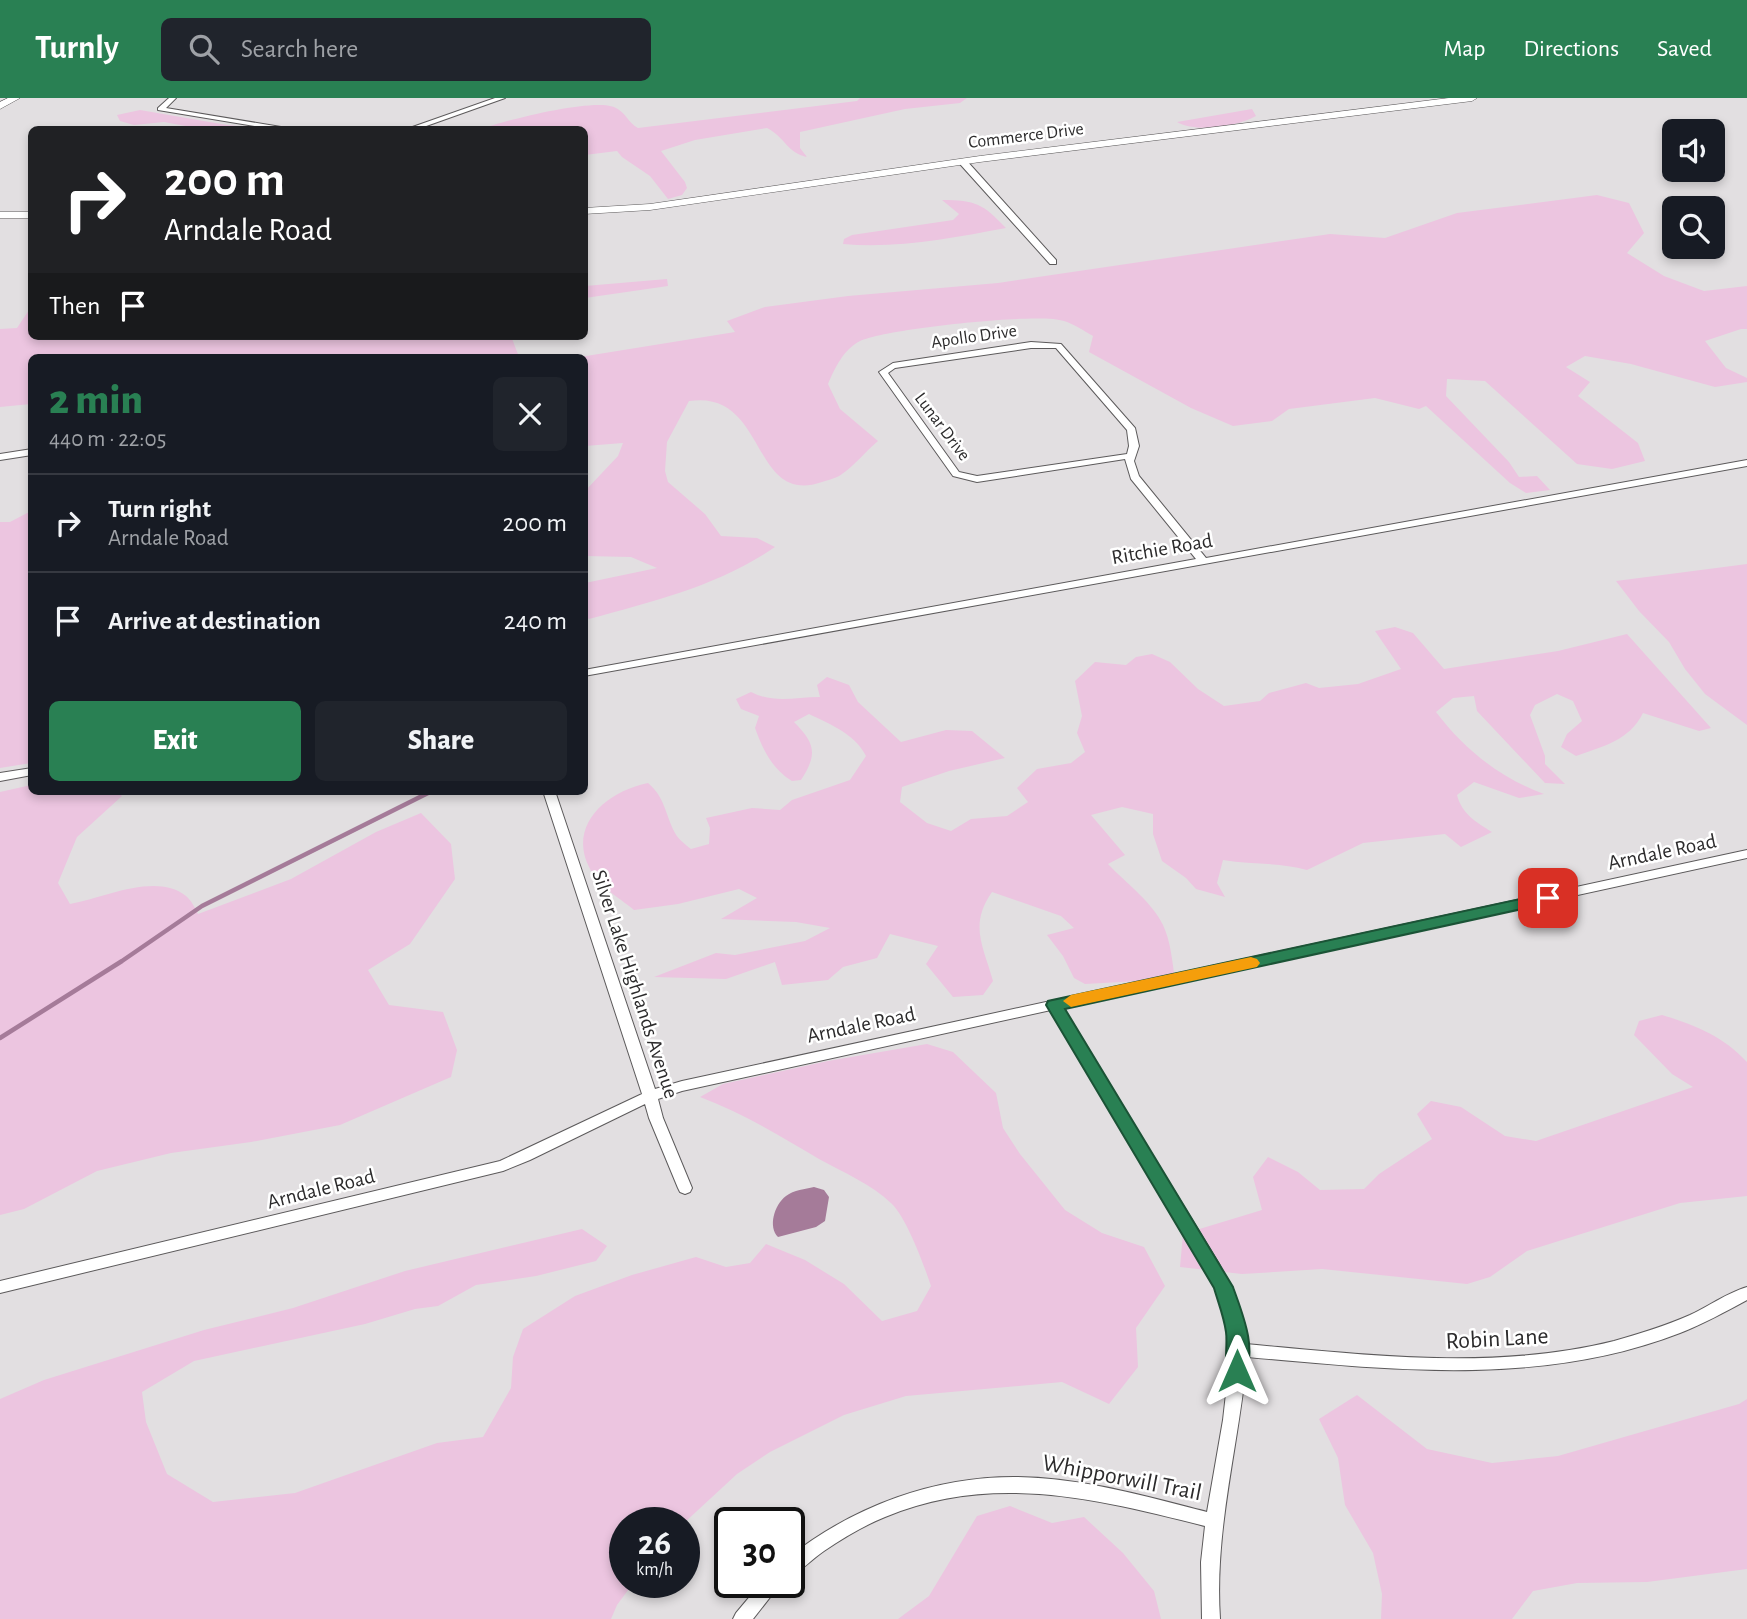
<!DOCTYPE html>
<html lang="en">
<head>
<meta charset="utf-8">
<style>
	:root { --surface:#171b24; --page:#20242c; --text:#f1f3f6; --muted:#9ea1a6; --line:#363941; --accent:#298053 }
	body { margin:0; font-family:"Alegreya Sans",sans-serif; background:var(--page); color:var(--text); height:100vh; display:flex; flex-direction:column; font-size:26px; white-space:nowrap }
	* { box-sizing:border-box; margin:0 }
	p { font-size:23px; color:var(--muted) }
	.icon { flex:none; width:38px; height:38px; fill:none; stroke:currentColor; stroke-width:2; stroke-linecap:round; stroke-linejoin:round }
	.map { position:relative; flex:1; overflow:hidden }
	.panel { position:absolute; left:28px; top:256px; width:560px; height:441px; display:flex; flex-direction:column; background:var(--surface); border-radius:10px; box-shadow:0 4px 10px #0003 }
	.panel>* { flex:none }
	.banner { position:absolute; left:28px; top:28px; width:560px; height:214px; border-radius:10px; box-shadow:0 4px 10px #0003; background:#202124; color:#fff; overflow:hidden }
	.fabs { position:absolute; left:1662px; top:21px; display:grid; gap:14px }
	.fabs a { display:grid; place-items:center; width:63px; height:63px; border-radius:10px; background:var(--surface); box-shadow:0 4px 10px #0003; font-size:35px }
	.speed { position:absolute; left:609px; top:1409px; display:flex; gap:14px; font-size:35px; font-weight:700; text-align:center }
	.speed>* { display:grid; place-content:center; width:91px; height:91px; border-radius:50%; background:var(--surface); box-shadow:0 4px 10px #0003; line-height:1 }
	.speed small { font-size:18px; font-weight:400 }
	.speed .limit { border:4px solid #111; border-radius:10px; background:#fff; color:#111 }
	.pin { position:absolute; display:grid; place-items:center; width:60px; height:60px; color:#fff; margin:-30px; border-radius:14px; box-shadow:0 4px 10px #0006 }
	.me { position:absolute; width:77px; margin:-38px; rotate:0deg; stroke-linejoin:round; filter:drop-shadow(0 0 5px #0008) }
	.turn { display:flex; align-items:center; gap:24px; height:147px; padding:0 21px; font-size:32px }
	.turn .icon { width:91px; height:91px; stroke-width:2.5 }
	.turn b { display:block; font-size:49px; line-height:60px }
	.then { display:flex; align-items:center; height:66px; padding:0 21px; background:#0003; gap:14px; font-size:26px }
	.round { display:grid; place-items:center; flex:none; width:74px; height:74px; border-radius:10px; background:var(--page) }
	.headline { display:flex; align-items:center; justify-content:space-between; height:119px; padding:0 21px }
	h1 { font-size:42px; font-weight:800; line-height:52px; color:var(--accent) }
	.button { display:flex; gap:14px; margin-top:auto; padding:14px 21px }
	.button a { flex:1; height:80px; border-radius:10px; background:var(--accent); color:#fff; font-size:28px; font-weight:800; line-height:80px; text-align:center }
	.button a+a { background:var(--page); color:var(--text) }
	ul { padding:0; list-style:none }
	li { display:flex; align-items:center; gap:21px; height:98px; padding:0 21px; border-top:2px solid var(--line) }
	li div { flex:1 }
	li b { display:block; font-size:26px }
	li em { font-style:normal }
	header { display:flex; align-items:center; gap:42px; box-sizing:border-box; height:98px; padding:0 35px; background:var(--accent); color:#fff }
	header strong { font-size:33px }
	nav { display:flex; gap:38px; margin-inline-start:auto; font-size:24px }
	.search { width:490px; height:63px; background:var(--page); display:flex; align-items:center; gap:18px; box-sizing:border-box; padding:0 24px; border-radius:10px; color:var(--muted); font-size:26px }
	.map>svg:first-child { display:block }
</style>
</head>
<body>
<header>
<strong>Turnly</strong>
<div class="search"><svg class="icon" aria-label="search" viewBox="0 0 24 24"><circle cx="10" cy="10" r="6"/><path d="M15 15l6 6"/></svg>Search here</div>
<nav><a>Map</a><a>Directions</a><a>Saved</a></nav>
</header>
<div class="map">
<svg width="1747" height="1521" viewBox="0 0 1747 1521">
	<rect width="100%" height="100%" fill="#e2dfe1"/>
	<!-- green -->
	<path fill="#ecc5e0" d="M860 0H967L960 5 905 11 800 34V50L807 59C787 55 785 39 767 30L695 42 661 53 685 84 687 90 682 97 668 101 650 78 622 59 617 53 585 57 584 32 482 31C505 22 593 0 614 9 625 13 629 26 638 30L857 3Z
		M1252 11 1256 18C1236 29 1197 35 1177 24Z
		M140 12 227 27 270 31H202L164 24 134 27 120 23 117 17Z
		M1597 97 1629 105 1644 135 1627 155 1664 178 1704 193 1747 188V231H1741L1705 243 1726 270 1747 280V284L1715 289 1631 266 1585 258 1566 269 1590 284 1578 298 1638 345 1645 363 1612 371 1577 366 1485 283 1447 281 1446 298 1509 364 1519 379 1537 378 1550 392 1526 395 1510 385 1426 308 1419 311 1375 300 1289 311 1272 323 1233 328 1191 310 1089 254 1093 238C1084 233 1074 226 1064 223 1039 214 884 231 860 243 843 252 835 270 828 286L840 311 878 343C866 353 855 367 842 376 837 380 828 382 822 384 750 409 768 291 689 303L667 344 665 373 668 384 705 416 721 438 757 440 775 449C718 488 654 503 589 521L585 519V485L657 470 631 459 585 458V393L618 358 623 345 585 348 584 259H580L735 234 727 223 765 209 848 198 998 185 1330 136 1385 140 1457 115Z
		M942 102C976 102 983 106 1006 130 953 140 896 151 843 146L844 141 852 137 953 122 959 116Z
		M667 181 668 188 585 200V188Z
		M31 209 32 238H511L519 259H32L31 306 0 309V231L17 230Z
		M31 413V665L0 670V424H10Z
		M1747 466V627L1705 596 1685 571 1669 544 1639 513 1616 483Z
		M1395 529 1413 535 1444 571 1558 553 1627 536 1711 630 1699 633 1643 615C1629 643 1603 648 1576 658L1561 649 1567 636 1582 623 1573 603 1557 596 1535 607 1530 617 1545 658V666L1565 686 1545 685 1477 613 1474 598 1453 600 1436 614C1464 651 1500 680 1544 696L1519 700 1474 684 1457 697C1462 716 1476 724 1492 734L1461 749 1445 736 1363 745 1307 772C1279 764 1251 767 1223 762L1217 785 1225 799 1196 791 1186 780 1162 763 1153 736V716L1122 709 1091 717 1125 757 1108 766C1126 785 1152 804 1163 827 1171 844 1172 863 1175 881L1085 886 1074 880 1063 858 1047 837 1074 830 1061 818 992 794C969 827 983 847 993 883L983 897 953 899 926 866 938 848 890 836 877 860 843 869 828 882 782 887 775 864 726 881 654 879 716 855 735 857 805 843 830 830 796 824 721 821 757 800 739 791 678 806 634 812C623 803 609 794 599 784 560 737 599 695 648 685 665 699 665 716 675 735 678 741 686 747 691 751L709 746 710 730 706 720 752 710 780 712 792 702 850 682 866 658C855 636 830 626 809 616L794 624C815 645 818 656 801 682L792 683C772 671 763 652 755 630L759 618 741 611 736 601 751 594C775 606 794 599 820 599L817 587 827 579 849 587 858 604 901 644 946 632 972 633 1005 660 949 673 902 689 900 704 927 725 951 733 971 721 1007 718 1028 704 1017 690 1037 671 1071 665 1085 654 1077 635 1082 618 1075 583 1095 564 1126 567 1136 559 1152 556 1170 564 1198 591 1224 608 1260 603 1269 595 1306 585 1319 590 1358 586 1401 571 1375 533Z
		M31 687 32 693H115L122 698 77 739 58 785 70 806C104 800 156 774 186 798 191 802 195 810 198 816L291 781 376 734 421 715 451 746 455 781 410 846 368 872 389 907 443 914 457 952 451 979 340 1027 251 1044 171 1055 97 1073 24 1111 0 1117V694Z
		M1662 917C1695 927 1723 938 1747 964V1098L1680 1105 1527 1153 1490 1179 1467 1186 1322 1171 1242 1176 1180 1169 1183 1136 1262 1112 1253 1079 1268 1059 1298 1074 1320 1092 1364 1091 1379 1076 1432 1041 1417 1016 1431 1003 1461 1009 1505 1038 1536 1043 1693 989 1672 976 1634 937 1639 923Z
		M927 946 953 954 996 995 1003 1030 1020 1056 1065 1112 1102 1135 1144 1149 1165 1188 1136 1230 1138 1269 1109 1306 1062 1284 906 1298 844 1317 770 1354 737 1376 684 1425 625 1424V1484H634L617 1507 611 1521H0V1301L44 1282 204 1232 293 1210 405 1173 582 1131 607 1148 596 1163 536 1178 476 1187 438 1208 415 1211 365 1226 194 1263 142 1294 146 1324 167 1376 213 1404 295 1395 437 1345 483 1339 511 1290 513 1259 523 1231 575 1198 632 1177 696 1159 726 1169 750 1165 766 1146 805 1162 844 1186 882 1223 917 1213 931 1188C924 1167 907 1121 892 1106 870 1085 844 1075 819 1061 780 1038 743 1015 700 999L723 986 828 963Z
		M1357 1297 1427 1351 1492 1365 1558 1358 1739 1306 1747 1301V1471L1647 1484 1577 1485 1533 1493 1512 1521H1381L1382 1496 1373 1455 1345 1407 1338 1360 1319 1321Z
		M1010 1408 1052 1425 1084 1419 1123 1455 1154 1493 1161 1521H898L929 1498 977 1418Z"/>
	<!-- water -->
	<path fill="#a57b99" d="M814 1089 824 1092 829 1099 825 1123 816 1129 778 1139C768 1129 774 1107 786 1098 794 1092 805 1091 814 1089Z"/>
	<g fill="none" stroke-linecap="round" stroke-linejoin="round">
		<!-- stream -->
		<path stroke="#a57b99" stroke-width="4.5" d="M0 940 122 863 202 808 432 693"/>
		<!-- street casing -->
		<g stroke="#5c5a5b" stroke-width="2">
			<path id="street" d="M169 0H176L166 10 299 32H279L158 12V10Z
				M495 0H505L415 32H404Z
				M960 62H966L1056 162V166H1050L960 66Z
				M1031 244 1061 246 1135 330 1139 348 1134 363 1139 378 1206 460 1747 362V368L584 578V572L1196 461 1131 381 1125 361 977 384 953 378 879 274 893 265ZM1031 250H1056L1127 332 1129 348 1127 356 977 378 959 374 888 275 895 270Z
				M32 351V357L0 362V356Z
				M32 670V677L0 683V675Z
				M543 693H555L655 991 682 983 1747 752V760L1062 910 1219 1166 1238 1209 1246 1246C1367 1257 1494 1273 1614 1243 1639 1236 1665 1228 1690 1217 1709 1208 1727 1195 1747 1189V1202C1725 1214 1703 1226 1680 1235 1541 1289 1391 1272 1247 1259 1239 1347 1214 1432 1220 1521H1202L1201 1464 1205 1428C1097 1401 992 1374 885 1419 863 1428 843 1440 824 1453 812 1461 802 1473 789 1478V1459C854 1408 935 1378 1018 1379 1082 1380 1145 1398 1207 1414L1223 1322 1231 1251 1226 1219 1208 1173 1051 912 682 993 658 1001 663 1020 692 1090 690 1094 685 1096 680 1094 678 1090 649 1020 645 1006 530 1062 503 1073 0 1195V1183L500 1063 642 996Z
				M762 1484H782L753 1521H733L736 1515Z"/>
		</g>
		<!-- secondary casing -->
		<g stroke="#5c5a5b" stroke-width="1">
			<path id="secondary" d="M8 0H20L0 11V4Z
				M1449 0H1477L1472 3 980 64 650 112 584 116V110L650 106 980 58Z
				M0 114H32V120H0Z"/>
		</g>
		<!-- street -->
		<use href="#street" fill="#fff" fill-rule="evenodd"/>
		<!-- secondary -->
		<use href="#secondary" fill="#fff" fill-rule="evenodd"/>
	</g>
	<!-- route -->
	<path fill="#298053" stroke="#1b5336" stroke-width="2" d="M1548 795 1554 796 1556 800 1554 804 1065 911 1233 1189C1242 1215 1258 1251 1244 1279L1237 1281 1229 1279C1223 1267 1228 1248 1226 1234 1224 1219 1218 1204 1214 1190L1046 907 1048 903Z"/>
	<!-- slow -->
	<path fill="#f59e0b" d="M1251 859 1257 861 1260 865 1257 869 1071 909 1063 903 1071 897Z"/>
	<g text-anchor="middle" dominant-baseline="central" stroke-width="5" stroke-linejoin="round" paint-order="stroke">
		<!-- far-street labels -->
		<g font-size="18" fill="#2c2b2c" stroke="#fff">
			<text transform="translate(1026 38) rotate(-7)">Commerce Drive</text>
			<text transform="translate(974 239) rotate(-8)">Apollo Drive</text>
			<text transform="translate(942 329) rotate(53)">Lunar Drive</text>
		</g>
		<!-- street labels -->
		<g font-size="21" fill="#2c2b2c" stroke="#fff">
			<text transform="translate(1162 451) rotate(-10)">Ritchie Road</text>
			<text transform="translate(1662 754) rotate(-12)">Arndale Road</text>
			<text transform="translate(635 886) rotate(72)">Silver Lake Highlands Avenue</text>
			<text transform="translate(861 927) rotate(-12)">Arndale Road</text>
			<text transform="translate(321 1091) rotate(-14)">Arndale Road</text>
		</g>
		<!-- near-street labels -->
		<g font-size="24" fill="#2c2b2c" stroke="#fff">
			<text transform="translate(1497 1241) rotate(-3)">Robin Lane</text>
			<text transform="translate(1122 1380) rotate(11)">Whipporwill Trail</text>
		</g>
	</g>
</svg>
<div class="fabs">
<a><svg class="icon" aria-label="sound" viewBox="0 0 24 24"><path d="M4 9h4l5-4v14l-5-4H4zM17 9q2 3 0 6"/></svg></a>
<a><svg class="icon" aria-label="search" viewBox="0 0 24 24"><circle cx="10" cy="10" r="6"/><path d="M15 15l6 6"/></svg></a>
</div>
<div class="speed"><div>26<small>km/h</small></div><div class="limit">30</div></div>
<div class="pin" style="left:1548px;top:800px;background:#d93025"><svg class="icon" aria-label="arrive" viewBox="0 0 24 24"><path d="M6 21V4h12l-3 4 3 4H6"/></svg></div>
<svg class="me" style="left:1237px;top:1273px" viewBox="-20 -20 40 40"><path d="M0-17L14 15 0 8-14 15z" fill="#298053" stroke="#fff" stroke-width="4"/></svg>
<div class="banner">
<div class="turn"><svg class="icon" aria-label="right" viewBox="0 0 24 24"><path d="M7 20v-9h11M14 6l5 5-5 5"/></svg><div><b>200 m</b>Arndale Road</div></div>
<div class="then">Then<svg class="icon" aria-label="arrive" viewBox="0 0 24 24"><path d="M6 21V4h12l-3 4 3 4H6"/></svg></div>
</div>
<section class="panel">
<div class="headline"><div><h1>2 min</h1><p>440 m · 22:05</p></div><a class="round"><svg class="icon" aria-label="close" viewBox="0 0 24 24"><path d="M6 6l12 12M18 6L6 18"/></svg></a></div>
<ul>
<li><svg class="icon" aria-label="right" viewBox="0 0 24 24"><path d="M7 20v-9h11M14 6l5 5-5 5"/></svg><div><b>Turn right</b><p>Arndale Road</p></div><em>200 m</em></li>
<li><svg class="icon" aria-label="arrive" viewBox="0 0 24 24"><path d="M6 21V4h12l-3 4 3 4H6"/></svg><div><b>Arrive at destination</b></div><em>240 m</em></li>
</ul>
<div class="button"><a>Exit</a><a>Share</a></div>
</section>
</div>
</body>
</html>
